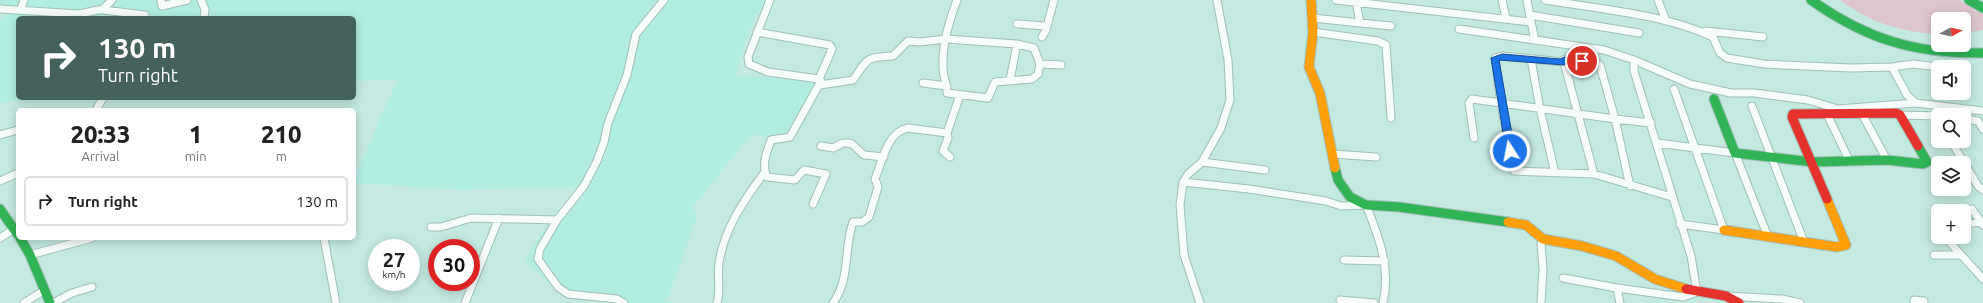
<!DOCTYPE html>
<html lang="en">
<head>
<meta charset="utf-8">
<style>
	:root { --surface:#fff; --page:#f6f6f6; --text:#222; --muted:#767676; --line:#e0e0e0 }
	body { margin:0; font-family:Ubuntu,sans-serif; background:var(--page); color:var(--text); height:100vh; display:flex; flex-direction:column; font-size:15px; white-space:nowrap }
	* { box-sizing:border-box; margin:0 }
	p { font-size:13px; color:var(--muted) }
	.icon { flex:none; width:22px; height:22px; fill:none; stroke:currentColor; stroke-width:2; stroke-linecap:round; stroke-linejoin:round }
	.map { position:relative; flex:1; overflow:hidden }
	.sheet { position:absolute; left:16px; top:108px; width:340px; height:132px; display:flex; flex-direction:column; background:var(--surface); border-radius:6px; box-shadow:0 2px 10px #0003 }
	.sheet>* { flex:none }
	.hud { position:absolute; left:16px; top:16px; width:340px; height:84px; border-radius:6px; box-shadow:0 2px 10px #0003; background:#45615c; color:#fff; overflow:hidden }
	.needle { width:26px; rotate:82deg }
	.fabs { position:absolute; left:1931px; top:12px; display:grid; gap:8px }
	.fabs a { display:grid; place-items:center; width:40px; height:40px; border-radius:6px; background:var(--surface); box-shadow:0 2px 10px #0003; font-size:20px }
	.speed { position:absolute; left:368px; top:239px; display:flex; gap:8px; font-size:20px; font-weight:700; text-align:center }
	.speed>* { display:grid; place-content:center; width:52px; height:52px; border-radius:50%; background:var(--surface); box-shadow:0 2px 10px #0003; line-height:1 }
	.speed small { font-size:10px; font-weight:400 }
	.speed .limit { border:6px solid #d22; background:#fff; color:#111 }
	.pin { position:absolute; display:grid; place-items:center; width:34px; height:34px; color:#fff; margin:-17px; border:2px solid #fff; border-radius:50%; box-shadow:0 1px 4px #0007 }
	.me { position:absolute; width:44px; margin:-22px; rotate:349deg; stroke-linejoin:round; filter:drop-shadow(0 0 3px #0008) }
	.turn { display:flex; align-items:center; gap:14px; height:84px; padding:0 16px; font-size:18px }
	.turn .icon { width:52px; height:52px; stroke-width:2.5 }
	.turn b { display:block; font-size:28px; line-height:34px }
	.eta { display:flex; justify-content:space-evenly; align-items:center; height:68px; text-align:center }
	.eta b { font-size:24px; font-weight:800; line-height:28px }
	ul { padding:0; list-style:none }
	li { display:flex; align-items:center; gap:12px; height:50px; margin:0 8px 6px; padding:0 8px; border:2px solid var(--line); border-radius:6px }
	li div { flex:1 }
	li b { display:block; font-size:15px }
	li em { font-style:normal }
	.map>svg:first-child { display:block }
</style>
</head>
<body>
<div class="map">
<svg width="1983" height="303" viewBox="0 0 1983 303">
	<rect width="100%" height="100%" fill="#c4e9e1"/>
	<!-- built -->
	<path fill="#b2ede1" d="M0 0H765L746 38 736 76 817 81 784 137 751 135 693 207 697 217 667 301 676 303H608L559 294 525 260 542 232 580 187 459 190 354 183V179L397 80 354 81V18H18V98H45L0 103V20L12 11H0Z"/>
	<!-- green -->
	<path fill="#dec6ce" d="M1840 0H1959L1983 14V30L1964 33V19H1938V34C1900 32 1871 23 1840 0Z"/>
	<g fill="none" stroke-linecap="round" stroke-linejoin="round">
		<!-- street casing -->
		<g stroke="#a1bfb8" stroke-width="9">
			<path id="street" d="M161 0 162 6 187 0
				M201 0 205 9 204 18
				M770 0 748 57 749 64 768 72 819 79 821 81 790 137 771 140C767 152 761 164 767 177L795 180 804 170 826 174 813 204
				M957 0C949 22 942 44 943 68 943 76 947 84 947 93L988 98 995 82 1032 79 1038 74 1040 64 1061 65
				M1336 0 1531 22 1527 0
				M1502 0 1506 18
				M1545 0C1599 9 1664 14 1713 37L1720 53 1727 58 1764 64 1851 68 1892 67 1907 95 1916 103 1983 111
				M1658 0 1666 21
				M1356 2 1360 23 1391 26
				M0 9 79 14 103 9 112 0
				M21 9 24 0
				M103 10 145 15
				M1530 15 1639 33
				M1313 18 1360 23
				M1531 22 1535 40 1604 50 1634 60 1690 84 1731 93H1754L1808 100 1838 109 1916 103
				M1017 24 1046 26
				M1459 29 1535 40
				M1706 31 1763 37
				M757 32 830 45 832 49 819 79
				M1313 32 1378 41 1386 45 1391 118
				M1042 37 1046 30 1054 0
				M1017 44 1034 48 1040 64
				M1531 59 1540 109 1555 173
				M1564 62 1594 174
				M1892 67 1913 64 1938 67
				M923 83 947 86
				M820 85 853 80C868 58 866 57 893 56L908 41 920 42 946 39 1017 44 1010 80
				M1674 89 1724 230 1680 224
				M1752 106 1804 242
				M96 110 103 98
				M1827 114 1850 162
				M1862 114 1887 160
				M1900 115 1938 116
				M1964 119 1978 121 1983 129
				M1651 123 1615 119 1600 65 1597 63 1567 59 1563 60 1564 62 1502 56 1495 58 1501 104 1514 171 1594 174 1672 197
				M947 133 948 138 943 151 950 157
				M0 135 18 130
				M1474 138 1469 103 1472 99 1615 119 1630 186
				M1951 141 1978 186 1983 190
				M1657 143 1735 153 1768 237
				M821 146 833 148 843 143H848L852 144 864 155 884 157
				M1333 154 1376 157
				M1202 162 1265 170
				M0 181 18 173
				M1183 182 1249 189 1326 201 1341 206 1366 205C1379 237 1391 268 1383 303
				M1972 209 1983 225
				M1964 224 1981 222
				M431 227H441L471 218 557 220
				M1945 237 1983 279
				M0 238 14 229
				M324 238 336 303
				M30 255 92 238
				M1934 255H1960
				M1344 260 1385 261
				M1563 278 1617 288
				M1727 296 1782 299 1800 303
				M1340 300 1374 303
				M24 303 45 290
				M53 303 72 293 92 287
				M465 303 499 218
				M624 303 617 299 568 294 558 287 538 259 540 249 557 220 584 186 597 161 604 142 608 123 627 75 636 34 664 0
				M717 303C721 290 717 277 719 263 724 229 744 200 764 173
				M833 303C850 280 844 251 852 225L853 222H862L869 217 878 187 875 179C882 162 887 132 908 128L947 133 960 95
				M1200 303 1184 255 1180 205 1183 182 1188 174 1202 162 1221 128 1230 100 1228 60 1217 0
				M1541 303 1543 270 1541 244 1543 239
				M1620 303 1617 288 1683 297 1697 292 1691 256 1634 71V64
				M1915 303 1914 300 1924 301"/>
		</g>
		<!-- fast casing -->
		<g stroke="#a1bfb8" stroke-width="11">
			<path id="fast" d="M1811 0C1866 39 1915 54 1983 53
				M1969 0 1983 8
				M1714 99 1735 153 1813 162 1887 160 1923 164 1927 162 1918 146
				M1335 168 1338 180 1350 197 1366 205 1399 207 1508 222
				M0 209 18 235
				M20 238 30 255 50 303"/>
		</g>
		<!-- slow casing -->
		<g stroke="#a1bfb8" stroke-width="11">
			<path id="slow" d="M1311 0 1313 32 1309 67 1320 93 1335 168
				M1508 222 1526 225 1543 239 1582 246 1616 256 1655 279 1686 289
				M1724 230 1837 247 1846 245 1827 199"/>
		</g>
		<!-- jam casing -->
		<g stroke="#a1bfb8" stroke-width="11">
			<path id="jam" d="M1827 199 1792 117 1793 114 1896 113 1900 115 1918 146
				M1686 289 1726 296 1739 303"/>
		</g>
		<!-- street -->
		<use href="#street" stroke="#f6fcfa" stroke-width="7"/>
		<!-- fast -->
		<use href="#fast" stroke="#30b455" stroke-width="9"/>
		<!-- slow -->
		<use href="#slow" stroke="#ff9f0a" stroke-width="9"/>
		<!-- jam -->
		<use href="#jam" stroke="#e5322d" stroke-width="9"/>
	</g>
	<!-- route -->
	<path fill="#1a73e8" stroke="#114b97" d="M1502 54 1560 59C1566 55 1581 56 1586 61L1582 64 1568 62 1564 65 1499 60 1515 151 1510 154 1506 151 1491 58Z"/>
</svg>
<div class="fabs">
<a><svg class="needle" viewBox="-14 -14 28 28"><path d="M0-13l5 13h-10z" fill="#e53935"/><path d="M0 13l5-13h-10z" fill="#767676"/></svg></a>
<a><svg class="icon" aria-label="sound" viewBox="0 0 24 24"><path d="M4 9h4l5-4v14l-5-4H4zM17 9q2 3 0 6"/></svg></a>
<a><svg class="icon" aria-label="search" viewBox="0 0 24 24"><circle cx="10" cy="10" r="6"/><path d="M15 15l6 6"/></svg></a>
<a><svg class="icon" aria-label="layers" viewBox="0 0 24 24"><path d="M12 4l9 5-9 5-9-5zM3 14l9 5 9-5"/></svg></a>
<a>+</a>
</div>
<div class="speed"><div>27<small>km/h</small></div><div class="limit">30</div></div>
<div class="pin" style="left:1582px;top:61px;background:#d93025"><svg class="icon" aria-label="arrive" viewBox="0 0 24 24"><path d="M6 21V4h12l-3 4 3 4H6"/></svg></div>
<svg class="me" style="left:1510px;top:151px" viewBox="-20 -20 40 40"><circle r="17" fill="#1a73e8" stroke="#fff" stroke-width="3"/><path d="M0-11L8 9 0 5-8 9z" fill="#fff"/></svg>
<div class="hud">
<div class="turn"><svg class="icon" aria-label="right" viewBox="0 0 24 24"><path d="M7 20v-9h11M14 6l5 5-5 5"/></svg><div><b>130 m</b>Turn right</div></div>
</div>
<section class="sheet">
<div class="eta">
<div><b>20:33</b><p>Arrival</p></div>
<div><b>1</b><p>min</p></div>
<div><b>210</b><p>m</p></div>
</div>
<ul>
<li><svg class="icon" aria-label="right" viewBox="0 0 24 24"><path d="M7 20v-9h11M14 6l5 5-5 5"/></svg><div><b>Turn right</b></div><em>130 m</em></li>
</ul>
</section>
</div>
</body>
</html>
